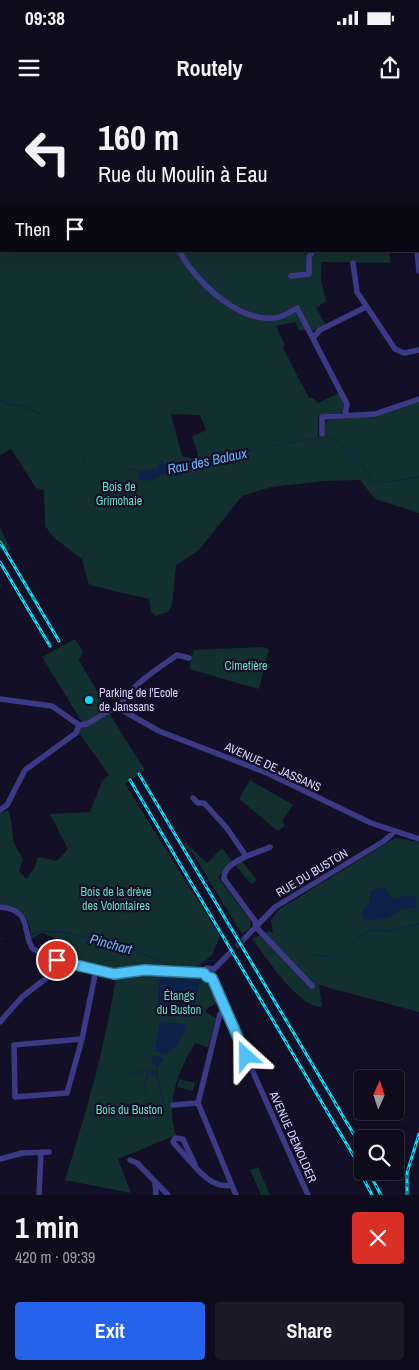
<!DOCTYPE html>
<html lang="en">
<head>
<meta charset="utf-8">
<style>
	:root { --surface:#0e0b1c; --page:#1c1929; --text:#f1f3f6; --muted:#9b9ba3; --line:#2e2b3b; --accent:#2563eb }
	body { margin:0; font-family:"Archivo Narrow",sans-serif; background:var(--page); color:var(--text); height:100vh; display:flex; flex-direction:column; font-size:19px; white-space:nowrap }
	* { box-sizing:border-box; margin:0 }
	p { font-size:16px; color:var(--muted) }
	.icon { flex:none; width:28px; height:28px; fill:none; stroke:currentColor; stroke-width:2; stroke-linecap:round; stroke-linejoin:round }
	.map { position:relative; height:1095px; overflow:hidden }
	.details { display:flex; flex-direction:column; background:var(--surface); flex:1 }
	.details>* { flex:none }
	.hud { position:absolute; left:0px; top:0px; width:420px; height:152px; box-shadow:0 2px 12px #0003,0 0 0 1px var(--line); background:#0e0b1c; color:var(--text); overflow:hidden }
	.needle { width:32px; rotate:3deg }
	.controls { position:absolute; left:354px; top:970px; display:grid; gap:10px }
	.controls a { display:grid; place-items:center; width:50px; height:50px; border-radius:5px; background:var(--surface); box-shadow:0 2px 12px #0003,0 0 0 1px var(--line); font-size:25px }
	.pin { position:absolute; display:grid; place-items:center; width:42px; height:42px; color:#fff; margin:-21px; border:2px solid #fff; border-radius:50%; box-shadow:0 1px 5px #0007 }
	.me { position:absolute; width:55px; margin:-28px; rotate:336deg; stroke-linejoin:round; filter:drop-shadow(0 0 4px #0008) }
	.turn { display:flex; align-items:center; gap:18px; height:105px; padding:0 15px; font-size:22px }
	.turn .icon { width:65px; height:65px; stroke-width:2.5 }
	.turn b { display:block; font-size:35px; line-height:42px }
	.then { display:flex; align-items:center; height:48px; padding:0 15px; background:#0003; gap:10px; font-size:19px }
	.round { display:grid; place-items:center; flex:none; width:52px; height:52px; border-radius:5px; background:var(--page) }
	.head { display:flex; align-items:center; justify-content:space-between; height:85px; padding:0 15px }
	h1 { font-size:30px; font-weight:800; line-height:38px }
	.action { display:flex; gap:10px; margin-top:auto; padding:10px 15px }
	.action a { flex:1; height:58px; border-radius:5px; background:var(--accent); color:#fff; font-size:20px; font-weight:800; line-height:58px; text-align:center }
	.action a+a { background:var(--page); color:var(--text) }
	.status { display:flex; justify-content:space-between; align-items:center; height:35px; padding:0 25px; background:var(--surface); direction:ltr }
	.status svg { height:14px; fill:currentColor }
	header { display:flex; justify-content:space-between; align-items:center; height:65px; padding:0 15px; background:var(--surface); font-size:22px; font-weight:800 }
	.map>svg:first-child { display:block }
</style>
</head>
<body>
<div class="status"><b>09:38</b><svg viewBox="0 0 49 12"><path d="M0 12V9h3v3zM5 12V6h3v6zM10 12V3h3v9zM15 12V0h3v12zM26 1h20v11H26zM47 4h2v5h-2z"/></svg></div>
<header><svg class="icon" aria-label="menu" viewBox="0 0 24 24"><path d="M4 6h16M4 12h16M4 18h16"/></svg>Routely<svg class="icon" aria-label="share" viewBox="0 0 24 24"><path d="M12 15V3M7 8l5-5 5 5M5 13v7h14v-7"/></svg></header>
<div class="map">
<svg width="419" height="1095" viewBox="0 0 419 1095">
	<rect width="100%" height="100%" fill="#130f26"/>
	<!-- green -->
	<path fill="#12302f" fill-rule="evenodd" d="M70 0H154V1H72Z
		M159 0H242L241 1Z
		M0 45 1 151H390V163L321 162V181L326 201 316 208 326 225 315 231 299 230 295 222 276 226 285 245 283 248 309 298H313L318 303 339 293 346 306 342 314 318 316V336L323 337V324L328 320 379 315 419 302V413L375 399 360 380 325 381 271 387 242 396 199 450 176 465 172 505 168 512 155 516 151 511 149 499 89 485 82 459 54 438 45 426 44 390 36 388 11 349 0 355ZM171 314 200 315 206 330 192 337 198 354 193 359 182 356Z
		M0 428 11 450 0 451Z
		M75 539 83 551 79 560 117 626 145 670 125 684 220 836 212 855 194 870 118 873 64 860 62 841 42 833 31 839C30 816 23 808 0 804V713L8 710C12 720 12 728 13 738 13 745 20 752 23 759L19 771 26 779 34 769 38 757 57 761 68 749 50 714 90 712 102 681 109 675 79 633 82 622 42 557Z
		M261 547 269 549 259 589 189 569 194 550Z
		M250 680 293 705 282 721 285 726 278 731 239 699Z
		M395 738 419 742V912L319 885 322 907C297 907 267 858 252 839L269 831 273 833 271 820 278 810Z
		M184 741 207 763 222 748 232 761 218 777 250 820V828L242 834 192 752 186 747Z
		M241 760 257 780 251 784 235 765Z
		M144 873 199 877 208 884 217 903 209 907 205 912 216 918 208 947 195 943C178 972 165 1003 176 1035L118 1059 131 1093 65 1080C86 1013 105 947 116 877Z
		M179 979 195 983 193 991 177 987Z
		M258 1067 270 1095H261L250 1070Z"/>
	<!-- water -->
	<path fill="#0c2248" d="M162 359 167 370 165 375H160C157 381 143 382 137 379L139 372 157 368Z
		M377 788H385L393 800C403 799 404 790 418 799L416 808 401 809C392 819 376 820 364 821L361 813 369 803 370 792Z
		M164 877 187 880 201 879 191 917 167 915 158 902 159 881Z
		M160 922 185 924C185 937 177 949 165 954L155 951Z
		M153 955 165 959 157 966 151 963Z"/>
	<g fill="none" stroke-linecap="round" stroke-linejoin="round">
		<!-- stream -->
		<path stroke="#0c2248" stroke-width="1" d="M0 300 10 305C40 303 67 338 86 361
			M274 346 326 336 346 348 360 362 372 381 388 382 419 377
			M243 352 253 350
			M121 368 142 371
			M167 369 220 359
			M33 834 42 831 68 833 136 851 170 866 194 867 204 861 215 860
			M0 838 3 839
			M312 855 333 857 360 836 372 830 390 831 419 824
			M157 966C154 980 163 990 163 1004
			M119 977 152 969 155 973
			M141 994 148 990 144 985 148 972 154 973"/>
		<!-- minor-tunnel -->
		<path stroke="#312d47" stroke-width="5.5" stroke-dasharray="5.5 3" stroke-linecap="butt" d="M230 853 245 838"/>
		<!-- minor -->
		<path stroke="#3d3a85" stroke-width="5.5" d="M65 0 67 1
			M155 0 156 1
			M283 0 284 1
			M0 1 12 0
			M244 1 245 0
			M179 151C196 182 241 226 280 217 286 215 292 211 297 208L347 304 345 316
			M417 151 419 171
			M353 163 357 192 395 249 404 253 419 250
			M291 176 309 174V157L313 151
			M314 237 320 230 366 207
			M322 334V317L375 314 419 299
			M0 599 52 606 79 625 87 624 110 610 120 609 159 631 267 673 371 723 419 739
			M120 609C122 591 162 566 177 555L189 558
			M193 698 198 703H204L226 727 246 756
			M0 710 7 705 25 670 76 633 79 625
			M270 747C258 753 222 761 224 779L255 821 256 827 312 886
			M0 807C34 810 21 833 33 849L57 860 62 866
			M245 838 275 807 384 741 394 732
			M214 869 230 853
			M204 873 207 868 214 869
			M211 878 308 1095
			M225 908 220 914 198 1003 236 1095
			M0 922 22 897 62 866 76 865 114 874 144 870 204 873
			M82 939 67 993 15 997 14 945 82 939 96 870
			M173 1005 198 1003
			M0 1059 22 1053 49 1052
			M130 1060 137 1063 168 1095
			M195 1065 183 1039 175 1038 173 1042 178 1048C192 1062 209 1090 231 1085
			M155 1082 156 1095
			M39 1095 41 1052"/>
		<!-- rail casing -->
		<g stroke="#00e5ff" stroke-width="3">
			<path id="rail" d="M0 442 59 541
				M0 462 50 546
				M139 674 339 1009
				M130 680 362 1070
				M335 1003 362 1048
				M357 1066 372 1095
				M368 1071 381 1095
				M407 1095V1073L419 1034"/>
		</g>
		<!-- rail -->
		<use href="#rail" stroke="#130f26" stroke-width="1" stroke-dasharray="4" stroke-linecap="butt"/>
	</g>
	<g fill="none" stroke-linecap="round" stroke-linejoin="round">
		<!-- route casing -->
		<g stroke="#337fa1" stroke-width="12">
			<path id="route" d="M57 860 62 866 76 865 114 874 144 870 204 873 207 877 212 878 246 956"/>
		</g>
		<!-- route -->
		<use href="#route" stroke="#4fc3f7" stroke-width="9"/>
	</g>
	<!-- markers -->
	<circle fill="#00e5ff" stroke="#130f26" stroke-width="2" cx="89" cy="600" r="5"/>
	<g text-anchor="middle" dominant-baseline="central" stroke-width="4.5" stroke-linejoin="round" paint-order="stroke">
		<!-- park labels -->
		<g font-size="12" fill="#5fe0c0" stroke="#130f26">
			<text x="119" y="387">Bois de<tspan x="119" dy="14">Grimohaie</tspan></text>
			<text x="246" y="566">Cimetière</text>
			<text x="116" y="792">Bois de la drève<tspan x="116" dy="14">des Volontaires</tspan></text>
			<text x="179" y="896">Étangs<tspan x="179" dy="14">du Buston</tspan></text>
			<text x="129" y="1010">Bois du Buston</text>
		</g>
		<!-- poi labels -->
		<g font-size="12" fill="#d9d4ff" stroke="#130f26" text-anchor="start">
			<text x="99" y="593">Parking de l'Ecole<tspan x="99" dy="14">de Janssans</tspan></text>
		</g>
		<!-- street labels -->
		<g font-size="12" fill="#d9d4ff" stroke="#130f26">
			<text transform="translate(273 667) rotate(24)">AVENUE DE JASSANS</text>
			<text transform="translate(312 773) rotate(-31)">RUE DU BUSTON</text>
			<text transform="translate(293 1037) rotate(66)">AVENUE DEMOLDER</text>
		</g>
		<!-- water labels -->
		<g font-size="14" font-style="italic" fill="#62b6ff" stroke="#130f26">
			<text transform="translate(207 361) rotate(-12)">Rau des Balaux</text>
			<text transform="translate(111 844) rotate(15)">Pinchart</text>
		</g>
	</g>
</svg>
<div class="controls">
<a><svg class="needle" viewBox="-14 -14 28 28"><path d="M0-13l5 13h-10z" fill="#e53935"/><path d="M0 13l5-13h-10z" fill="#9b9ba3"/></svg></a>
<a><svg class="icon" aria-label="search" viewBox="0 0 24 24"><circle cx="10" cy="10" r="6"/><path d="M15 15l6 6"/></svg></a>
</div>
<div class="pin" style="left:57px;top:860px;background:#d93025"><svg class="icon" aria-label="arrive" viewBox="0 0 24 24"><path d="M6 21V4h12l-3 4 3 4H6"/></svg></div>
<svg class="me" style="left:246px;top:956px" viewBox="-20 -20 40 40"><path d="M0-17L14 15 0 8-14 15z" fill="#4fc3f7" stroke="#fff" stroke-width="4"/></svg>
<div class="hud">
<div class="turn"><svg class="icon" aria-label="left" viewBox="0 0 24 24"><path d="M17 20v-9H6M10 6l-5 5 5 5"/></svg><div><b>160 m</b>Rue du Moulin à Eau</div></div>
<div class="then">Then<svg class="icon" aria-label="arrive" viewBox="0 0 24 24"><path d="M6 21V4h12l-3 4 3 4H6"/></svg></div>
</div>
</div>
<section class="details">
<div class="head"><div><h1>1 min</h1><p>420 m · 09:39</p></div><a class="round" style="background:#d93025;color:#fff"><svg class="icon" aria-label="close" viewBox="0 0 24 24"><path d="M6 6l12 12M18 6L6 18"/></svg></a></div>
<div class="action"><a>Exit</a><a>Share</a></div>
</section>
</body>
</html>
